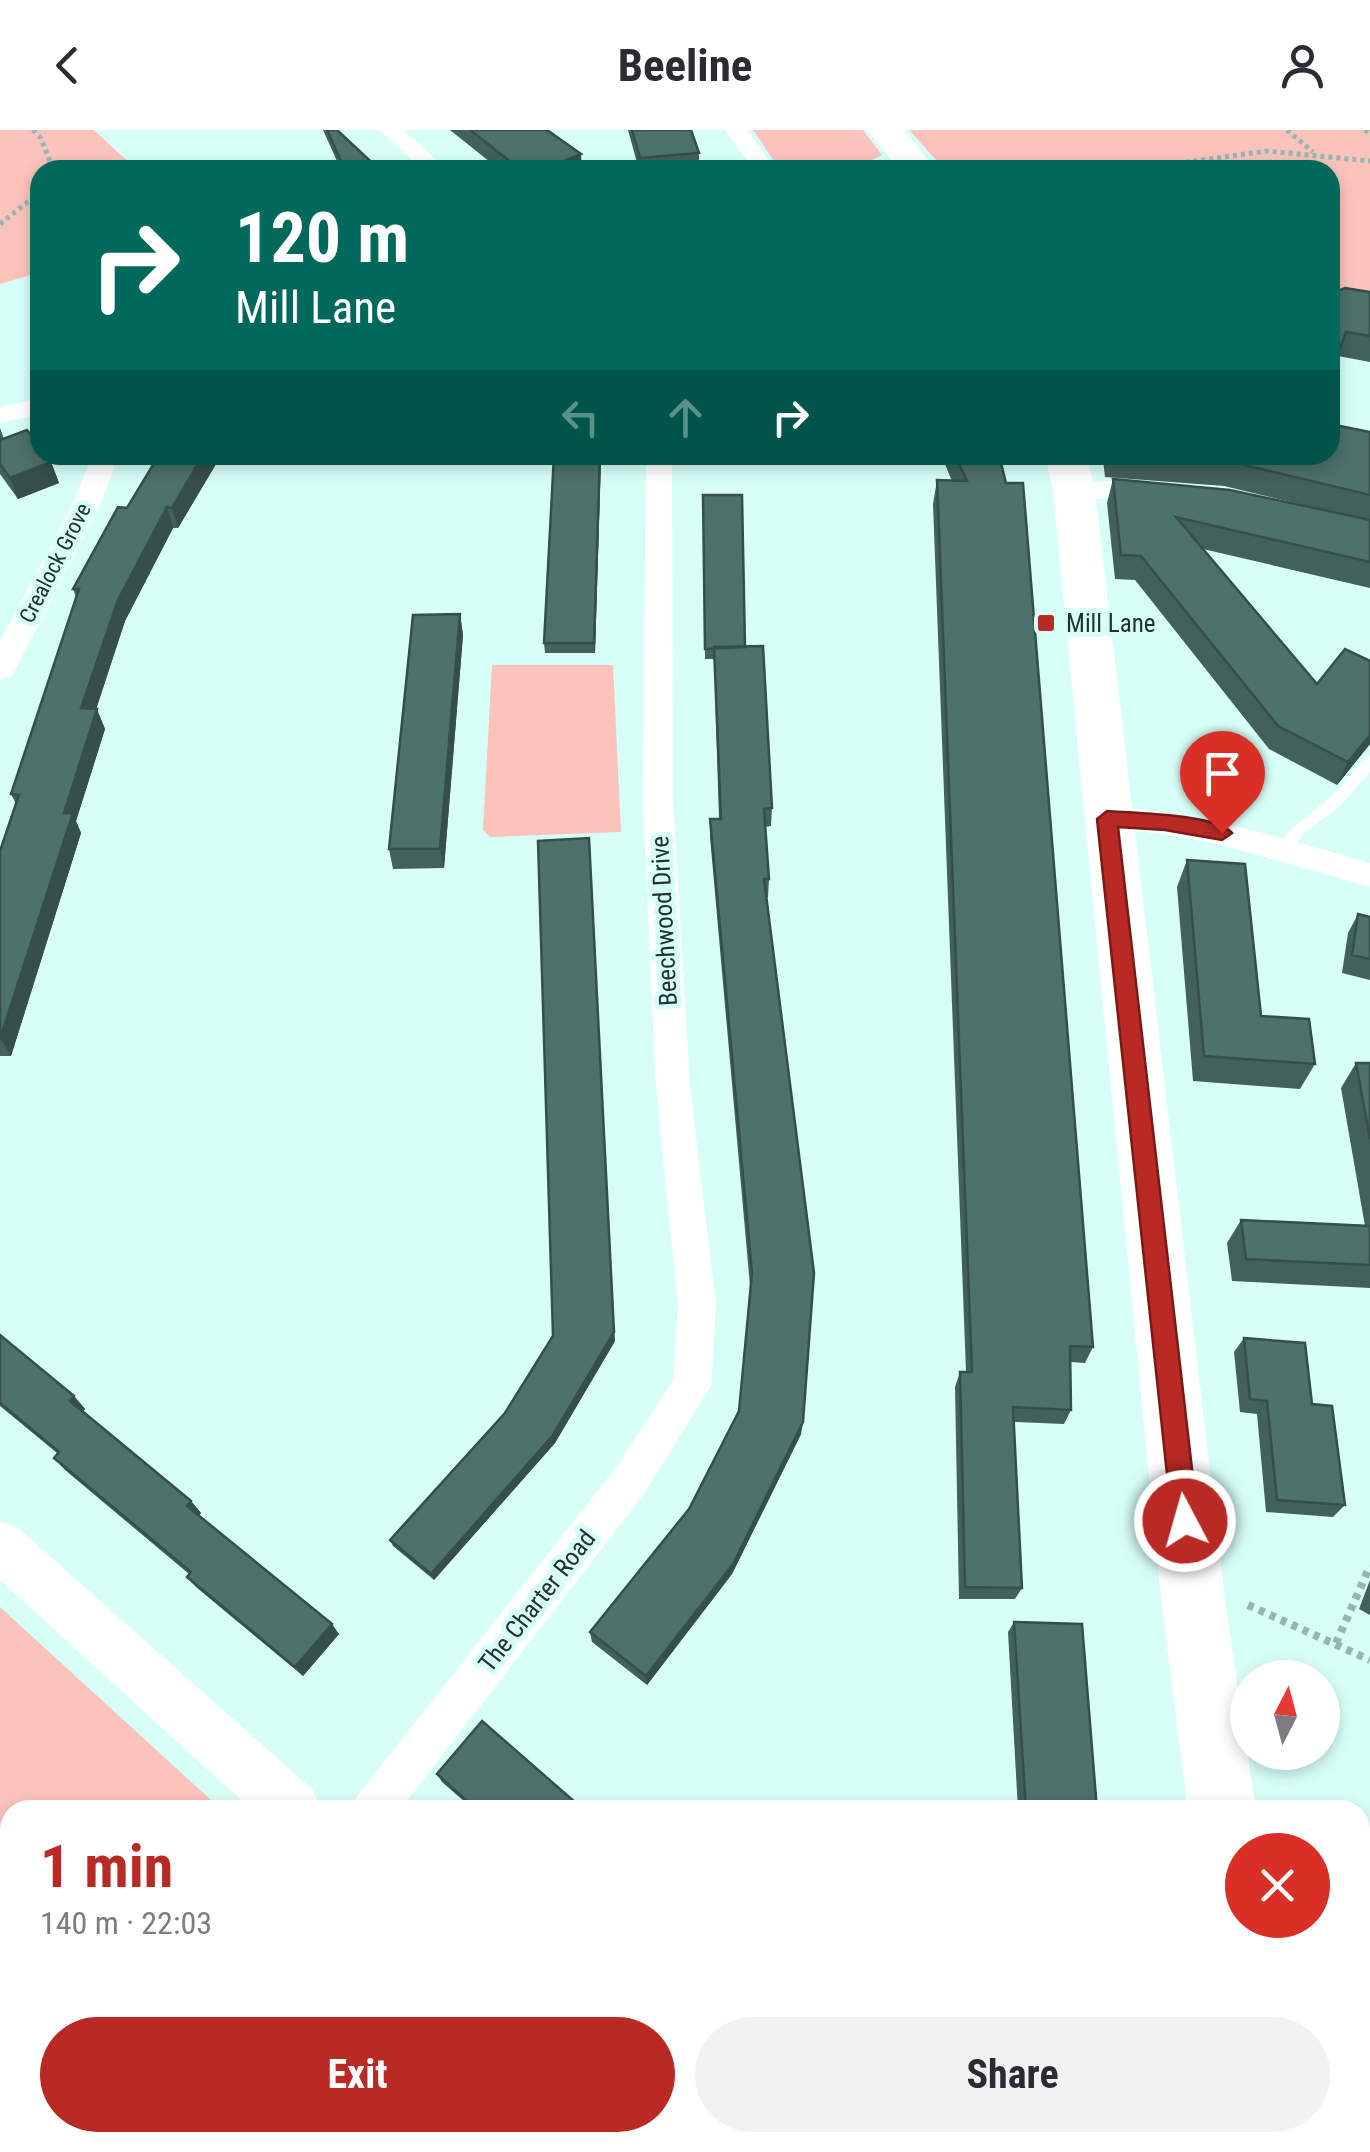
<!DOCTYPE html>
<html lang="en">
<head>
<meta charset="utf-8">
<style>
	:root { --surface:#fff; --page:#f2f2f3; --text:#2b2b33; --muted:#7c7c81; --accent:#b82a23 }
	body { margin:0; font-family:"Roboto Condensed",sans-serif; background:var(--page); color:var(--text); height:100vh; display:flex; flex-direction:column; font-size:38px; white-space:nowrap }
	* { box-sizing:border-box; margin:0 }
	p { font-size:32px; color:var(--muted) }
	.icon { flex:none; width:55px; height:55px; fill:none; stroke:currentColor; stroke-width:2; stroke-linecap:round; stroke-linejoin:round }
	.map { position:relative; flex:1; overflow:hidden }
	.details { position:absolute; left:0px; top:1670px; width:1370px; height:352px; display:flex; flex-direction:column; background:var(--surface); border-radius:30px 30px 0 0; box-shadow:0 5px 15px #0003 }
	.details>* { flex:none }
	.guide { position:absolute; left:30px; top:30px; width:1310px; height:305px; border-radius:30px; box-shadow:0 5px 15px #0003; background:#00695c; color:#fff; overflow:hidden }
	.needle { width:65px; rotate:6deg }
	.fabs { position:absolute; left:1230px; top:1530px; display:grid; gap:20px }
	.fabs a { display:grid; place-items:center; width:110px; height:110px; border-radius:50%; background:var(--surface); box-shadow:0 5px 15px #0003; font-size:50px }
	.pin { position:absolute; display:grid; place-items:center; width:85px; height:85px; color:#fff; margin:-102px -42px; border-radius:50% 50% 50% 0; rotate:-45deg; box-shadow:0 0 10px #0007 }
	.pin .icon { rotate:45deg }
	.me { position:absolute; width:110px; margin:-55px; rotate:354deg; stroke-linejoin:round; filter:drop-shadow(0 0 8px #0008) }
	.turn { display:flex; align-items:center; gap:35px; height:210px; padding:0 40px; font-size:45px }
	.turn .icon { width:130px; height:130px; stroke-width:2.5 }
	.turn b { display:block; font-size:70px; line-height:85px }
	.lanes { display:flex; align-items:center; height:95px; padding:0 40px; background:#0003; justify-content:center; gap:50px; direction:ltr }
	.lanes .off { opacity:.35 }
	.round { display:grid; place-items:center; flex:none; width:105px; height:105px; border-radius:52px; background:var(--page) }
	.summary { display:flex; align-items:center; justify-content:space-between; height:170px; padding:0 40px }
	h1 { font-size:60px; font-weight:700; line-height:75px; color:var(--accent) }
	.cta { display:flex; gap:20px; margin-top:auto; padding:20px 40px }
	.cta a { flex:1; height:115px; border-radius:60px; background:var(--accent); color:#fff; font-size:40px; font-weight:700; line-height:115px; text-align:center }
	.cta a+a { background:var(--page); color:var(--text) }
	header { display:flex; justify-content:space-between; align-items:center; height:130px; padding:0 40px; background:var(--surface); font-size:45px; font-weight:700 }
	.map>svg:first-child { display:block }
</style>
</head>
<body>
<header><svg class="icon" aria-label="back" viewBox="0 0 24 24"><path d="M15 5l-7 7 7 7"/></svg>Beeline<svg class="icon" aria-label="person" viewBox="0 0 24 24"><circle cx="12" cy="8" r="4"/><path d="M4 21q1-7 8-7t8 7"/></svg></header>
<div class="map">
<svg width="1370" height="2022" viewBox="0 0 1370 2022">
	<rect width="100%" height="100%" fill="#d7fff8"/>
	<!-- green -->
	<path fill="#fbc3bb" d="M0 0H94L137 40H40V142L0 154Z
		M753 0H863L882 25C850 43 814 42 778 37Z
		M909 0H1370V171L1330 163V40H945Z
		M492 535H613L621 702 490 707 483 700Z
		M0 1477 222 1680H10V2012H586L596 2022H0Z"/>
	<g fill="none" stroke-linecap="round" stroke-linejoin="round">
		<!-- path-far1 -->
		<path stroke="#97b6b1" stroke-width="5" stroke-dasharray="4 4" stroke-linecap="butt" d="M33 0 41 8 53 40
			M1287 0 1313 22
			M1365 0 1370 4
			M1130 40 1267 21 1370 31
			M0 94 40 62"/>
		<!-- path -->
		<path stroke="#97b6b1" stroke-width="8" stroke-dasharray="6 6" stroke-linecap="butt" d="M1248 1475 1370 1530
			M1336 1513 1370 1436
			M1360 1781 1370 1738"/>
		<!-- service -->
		<path fill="#fff" fill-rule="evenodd" d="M1370 626V642L1339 677 1304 703 1289 724H1277L1275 720C1289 698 1307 687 1327 670 1341 658 1352 642 1365 628Z"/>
		<!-- minor -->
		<path fill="#fff" fill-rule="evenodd" d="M379 0H403L448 40H423Z
			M725 0H747L776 40H753Z
			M40 268V284L0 293V277Z
			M93 325H119L100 375 15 540 10 547 0 550V512L72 375Z
			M646 325H672L673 673 690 957 716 1175 711 1256 643 1365 400 1680H351L358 1665 615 1339 673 1251 678 1175 656 957 643 673Z
			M1157 351 1166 354 1170 360 1166 366 1074 370 1065 367 1061 361 1065 355 1074 352Z
			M1107 677C1198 682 1282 708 1370 733V757L1222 715 1165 704 1096 697 1092 689 1096 681Z"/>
		<!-- tertiary -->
		<path fill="#fff" fill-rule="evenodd" d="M0 1391 18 1398 313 1660 321 1680H252L0 1450Z
			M632 2012H700L704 2022H636Z"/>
		<!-- primary -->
		<path fill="#fff" fill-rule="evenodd" d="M867 0H904L936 40H899Z
			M1045 325H1087L1095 361 1225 1469 1256 1680H1188L1161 1469 1053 361Z
			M1240 2012H1315L1317 2022H1243Z"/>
	</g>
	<!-- wall -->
	<path fill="#42615c" d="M323 0H337L380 40H341Z
		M450 0H547L582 40H500Z
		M628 0H691L699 23V39L639 40Z
		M1370 162V232L1338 226 1330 245V164Z
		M0 298 4 309 51 332 59 353 18 369 0 344Z
		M1370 302V458L1203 419 1317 554 1370 531V614L1337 655 1269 619 1135 450 1115 449 1107 373 1113 349 1312 377 1224 356 1105 347 1103 330 1096 325H1330Z
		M159 325H243L230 335 219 329 178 398H173L125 491 96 579 105 599 76 691 81 703 11 926H0V721L16 674 11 664 76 467 73 459 127 378Z
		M554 325H601L595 523H545L544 513Z
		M941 325H999L1093 1217 1085 1233 1071 1232V1280L1064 1294 1014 1292 1022 1458 1015 1469H959L955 1257 960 1242H966L933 374 937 350 952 351Z
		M703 365 745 517 772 678 771 696 765 697 769 749 768 767H767L801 1304 732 1444 647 1555 592 1512 590 1502 689 1379 739 1281 750 1156 710 707V689H719L714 529H705Z
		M460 484 463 505 444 738 393 739 389 719Z
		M1187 730 1261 886 1315 934 1300 959 1193 951 1177 757Z
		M1358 784 1370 787V850L1342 843 1348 803Z
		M1356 933H1370V1158L1232 1151 1227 1113 1241 1090 1365 1096 1341 958Z
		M0 1205 74 1266 85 1279 83 1282 191 1371 201 1383 199 1385 339 1504 303 1546 196 1457 187 1447 189 1444 65 1340 54 1328 57 1323 0 1276Z
		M1244 1208 1312 1274 1345 1375 1333 1387 1266 1382 1257 1284 1240 1282 1234 1222Z
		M615 1211 555 1313 434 1450 393 1416 390 1410Z
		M1370 1450V1485L1359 1479Z
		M1014 1492 1097 1680H1018L1008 1502Z
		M437 1644 584 1680H474L442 1652Z"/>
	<!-- shaded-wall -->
	<path fill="#364f4b" d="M581 24 582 40H542Z
		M203 325H218L219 329 178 398 172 378Z
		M227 325H243L230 335Z
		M600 325H601L595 523 594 513Z
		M738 325H800L738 334Z
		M51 332 59 353 18 369 10 348Z
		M167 377 173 398 125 491 90 598 81 578 118 470Z
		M460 484 463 505 444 738 440 719Z
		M97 579 105 599 76 691 81 703 11 926 1 909 64 683Z
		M1370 605V614L1337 655 1348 632Z
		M589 708 615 1211 555 1313 434 1450 431 1444 553 1305Z
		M74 1266 85 1279 81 1284 70 1271Z
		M803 1292 801 1304 732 1444 647 1555 646 1546Z
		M191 1371 201 1383 197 1388 187 1376Z
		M332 1494 339 1504 303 1546 295 1537Z"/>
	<!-- building -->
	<path fill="#4d716b" stroke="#364f4b" stroke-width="2.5" d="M327 0H337L380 40H345Z
		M470 0H547L581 24 542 40H521Z
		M632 0H691L699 23 640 28Z
		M1345 158 1370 162V206L1346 202 1339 221 1330 219V164Z
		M40 179V196L35 180Z
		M1330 294 1370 302V365L1232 332 1137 325H1330Z
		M27 300 40 317V325H46L51 332 10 348 0 334V310Z
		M159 325H203L172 378 167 377 118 470 81 578 97 579 64 683H73L0 909V721L19 665 11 664 79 459H73L118 377 127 378Z
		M554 325H600L594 513H544Z
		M955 325H999L1006 353H1023L1093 1217 1070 1216 1071 1280 1013 1277 1022 1458 965 1457 960 1242H972L937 350 967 351Z
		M1113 349 1230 360 1370 390V432L1176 387 1317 554 1345 519 1370 531V605L1348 632 1278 596 1141 426 1121 425Z
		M703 365H742L745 517 705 519Z
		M460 484 440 719H389L413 485Z
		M763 516 772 678 764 679 769 749H764L814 1143 803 1292 733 1434 646 1546 590 1502 689 1379 739 1281 752 1143 710 689H721L714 517Z
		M589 708 614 1202 553 1305 431 1444 390 1410 505 1283 553 1206 538 711Z
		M1187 730 1245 734 1261 886 1309 889 1315 934 1204 926Z
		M1358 784 1370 787V829L1352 825Z
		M1356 933H1370V1009Z
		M1241 1090 1370 1096V1135L1246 1129Z
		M0 1205 74 1266 70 1271 191 1371 187 1376 332 1494 295 1537 187 1447 191 1442 54 1328 59 1322 0 1273Z
		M1244 1208 1305 1213 1312 1274 1332 1276 1345 1375 1277 1370 1267 1271 1250 1269Z
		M1014 1492 1082 1494 1097 1680H1026Z
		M482 1591 584 1680H477L437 1644Z
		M842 2012H968L979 2022H852Z"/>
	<!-- route -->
	<path fill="#b82a23" stroke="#781b17" stroke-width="2.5" d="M1107 681C1133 683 1217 684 1232 703L1222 710 1165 700 1118 697 1198 1391 1194 1400 1185 1404 1176 1400 1172 1391 1097 689Z"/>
	<!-- markers -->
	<rect fill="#b82a23" stroke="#d7fff8" stroke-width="4" x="1036" y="483" width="20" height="20" rx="5"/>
	<g text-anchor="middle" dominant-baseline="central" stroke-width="10" stroke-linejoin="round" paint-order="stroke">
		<!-- far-street labels -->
		<g font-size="22" fill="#22322f" stroke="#d7fff8">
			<text transform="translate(55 433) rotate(-63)">Crealock Grove</text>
		</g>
		<!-- poi labels -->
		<g font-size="25" fill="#22322f" stroke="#d7fff8" text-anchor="start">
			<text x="1066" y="493">Mill Lane</text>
		</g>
		<!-- street labels -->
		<g font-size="25" fill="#22322f" stroke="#d7fff8">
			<text transform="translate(664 791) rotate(-93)">Beechwood Drive</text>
			<text transform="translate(537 1471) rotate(-52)">The Charter Road</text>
		</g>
	</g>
</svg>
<div class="fabs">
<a><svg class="needle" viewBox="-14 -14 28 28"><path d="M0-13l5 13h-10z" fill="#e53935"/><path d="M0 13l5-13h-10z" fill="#7c7c81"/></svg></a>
</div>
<div class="pin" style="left:1222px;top:703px;background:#d93025"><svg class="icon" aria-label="arrive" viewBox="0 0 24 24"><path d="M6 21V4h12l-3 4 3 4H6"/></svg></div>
<svg class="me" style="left:1185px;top:1391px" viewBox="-20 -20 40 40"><circle r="17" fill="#b82a23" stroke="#fff" stroke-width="3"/><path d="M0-11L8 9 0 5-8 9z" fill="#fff"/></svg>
<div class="guide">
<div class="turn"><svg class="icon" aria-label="right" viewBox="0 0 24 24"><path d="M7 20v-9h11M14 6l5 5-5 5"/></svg><div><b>120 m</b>Mill Lane</div></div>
<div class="lanes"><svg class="icon off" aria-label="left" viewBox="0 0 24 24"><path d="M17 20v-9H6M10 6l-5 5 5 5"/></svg><svg class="icon off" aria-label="ahead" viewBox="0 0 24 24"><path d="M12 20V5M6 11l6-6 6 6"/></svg><svg class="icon" aria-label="right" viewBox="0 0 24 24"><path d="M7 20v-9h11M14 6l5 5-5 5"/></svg></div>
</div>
<section class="details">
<div class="summary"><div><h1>1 min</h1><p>140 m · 22:03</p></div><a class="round" style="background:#d93025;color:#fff"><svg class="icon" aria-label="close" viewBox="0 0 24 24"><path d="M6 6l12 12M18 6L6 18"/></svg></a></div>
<div class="cta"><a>Exit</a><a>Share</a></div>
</section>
</div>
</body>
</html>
